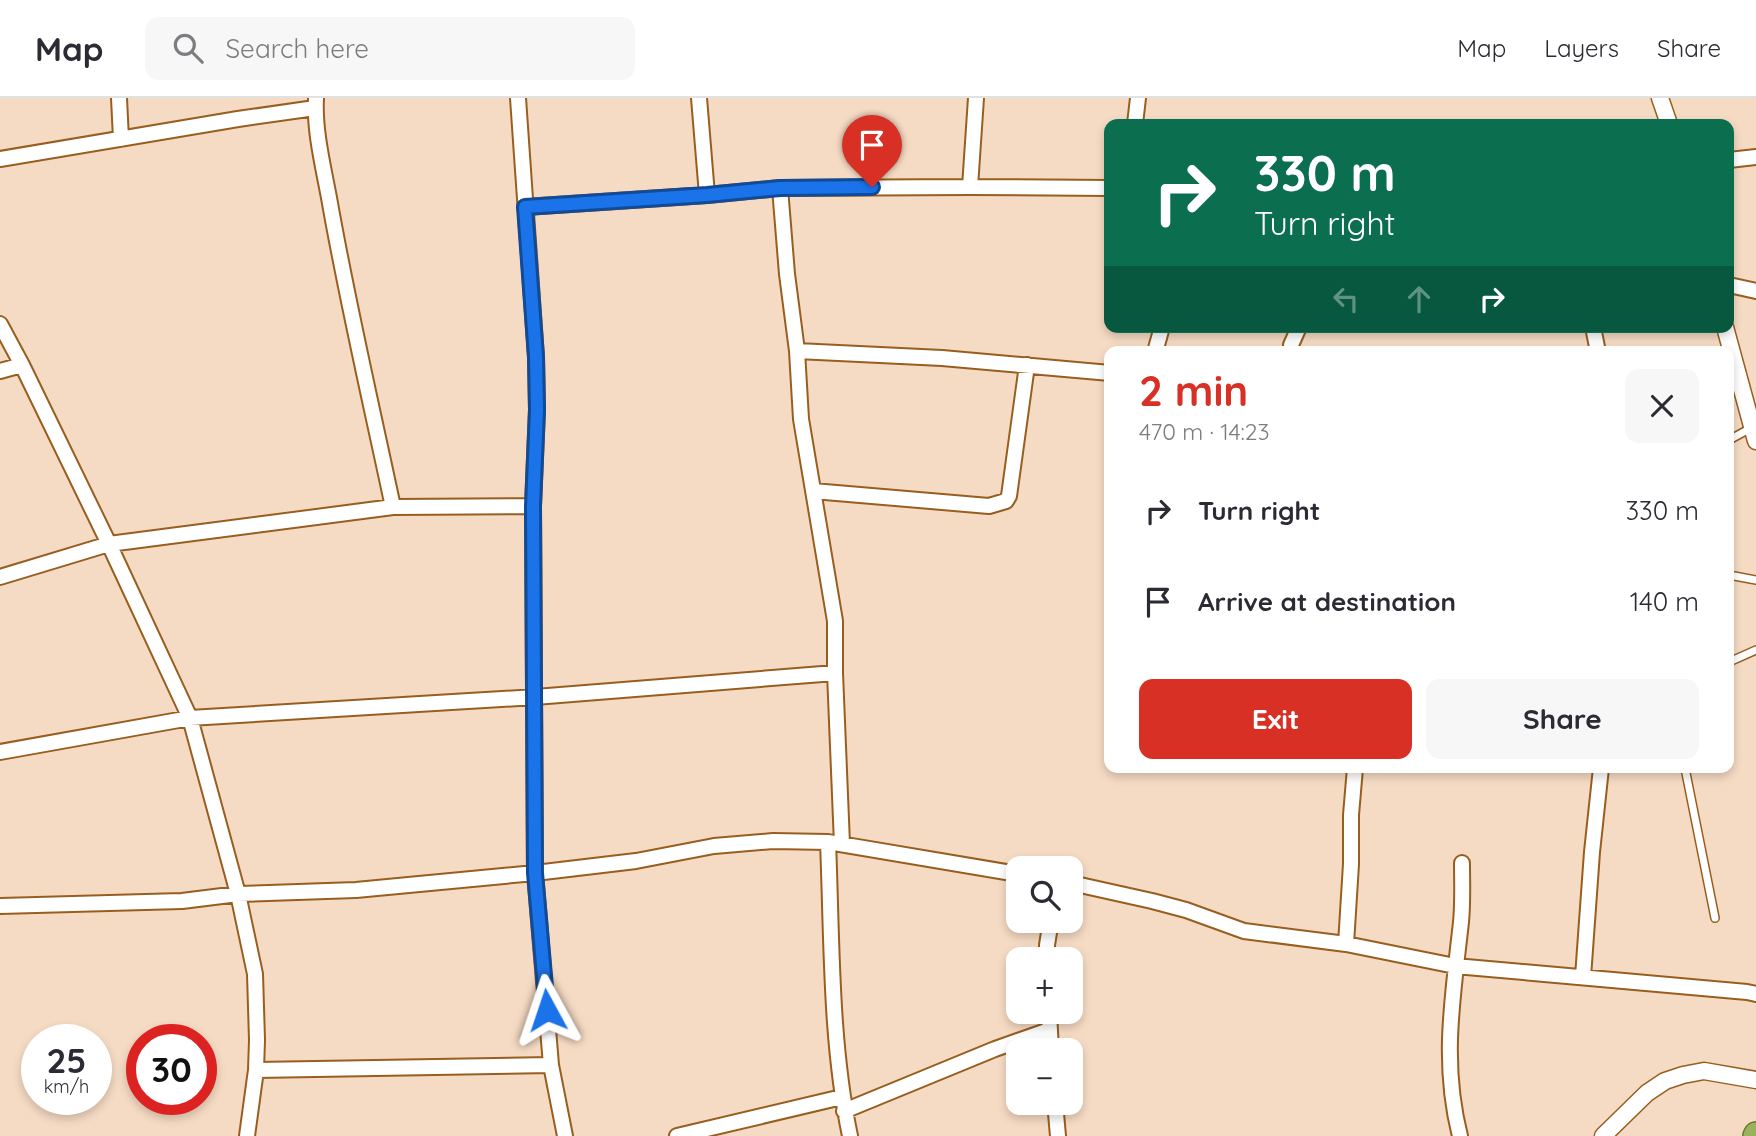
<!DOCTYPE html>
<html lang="en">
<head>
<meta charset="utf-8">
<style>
	:root { --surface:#fff; --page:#f7f7f7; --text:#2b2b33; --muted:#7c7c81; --line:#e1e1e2; --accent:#d93025 }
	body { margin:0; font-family:Quicksand,sans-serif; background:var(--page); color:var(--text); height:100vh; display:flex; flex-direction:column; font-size:26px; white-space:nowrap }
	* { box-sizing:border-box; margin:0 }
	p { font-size:23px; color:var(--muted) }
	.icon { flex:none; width:38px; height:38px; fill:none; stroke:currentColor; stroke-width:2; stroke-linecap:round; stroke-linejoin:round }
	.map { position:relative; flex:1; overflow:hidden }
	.drawer { position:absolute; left:1104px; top:248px; width:630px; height:427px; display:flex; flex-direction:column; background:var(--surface); border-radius:14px; box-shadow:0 4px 10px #0003 }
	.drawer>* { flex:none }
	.banner { position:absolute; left:1104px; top:21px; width:630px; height:214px; border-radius:14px; box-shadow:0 4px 10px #0003; background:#0b6e4f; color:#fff; overflow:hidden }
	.buttons { position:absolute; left:1006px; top:758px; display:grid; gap:14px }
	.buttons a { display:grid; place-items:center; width:77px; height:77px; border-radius:14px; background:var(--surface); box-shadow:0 4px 10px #0003; font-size:35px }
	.speed { position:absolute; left:21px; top:926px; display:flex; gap:14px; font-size:35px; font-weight:700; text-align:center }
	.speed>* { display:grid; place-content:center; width:91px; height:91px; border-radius:50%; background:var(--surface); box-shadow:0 4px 10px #0003; line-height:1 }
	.speed small { font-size:18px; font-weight:400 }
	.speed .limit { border:10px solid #d22; background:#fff; color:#111 }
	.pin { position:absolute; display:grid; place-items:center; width:60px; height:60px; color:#fff; margin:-72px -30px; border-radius:50% 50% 50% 0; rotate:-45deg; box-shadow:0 0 7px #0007 }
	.pin .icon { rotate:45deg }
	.me { position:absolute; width:77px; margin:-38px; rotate:355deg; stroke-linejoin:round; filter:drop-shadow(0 0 5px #0008) }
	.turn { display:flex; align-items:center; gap:24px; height:147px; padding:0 35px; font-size:32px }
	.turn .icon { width:91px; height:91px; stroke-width:2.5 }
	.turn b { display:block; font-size:49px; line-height:60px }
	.lanes { display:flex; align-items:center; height:66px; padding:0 35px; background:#0003; justify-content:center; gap:35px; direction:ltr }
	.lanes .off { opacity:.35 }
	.round { display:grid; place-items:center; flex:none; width:74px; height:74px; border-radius:14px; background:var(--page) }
	.overview { display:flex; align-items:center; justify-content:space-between; height:119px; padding:0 35px }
	h1 { font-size:42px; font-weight:700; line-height:52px; color:var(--accent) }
	.action { display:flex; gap:14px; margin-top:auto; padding:14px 35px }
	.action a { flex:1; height:80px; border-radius:14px; background:var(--accent); color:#fff; font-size:28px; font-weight:700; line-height:80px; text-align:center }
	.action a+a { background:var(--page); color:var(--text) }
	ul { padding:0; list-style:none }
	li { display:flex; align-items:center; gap:21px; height:91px; padding:0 35px }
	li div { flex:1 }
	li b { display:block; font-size:26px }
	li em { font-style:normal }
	header { display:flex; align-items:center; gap:42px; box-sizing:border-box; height:98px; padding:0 35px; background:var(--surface); border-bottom:2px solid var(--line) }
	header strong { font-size:33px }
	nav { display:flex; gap:38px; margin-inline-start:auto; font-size:24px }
	.search { width:490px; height:63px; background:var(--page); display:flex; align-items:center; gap:18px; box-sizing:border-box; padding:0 24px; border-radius:14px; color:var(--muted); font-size:26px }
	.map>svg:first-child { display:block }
</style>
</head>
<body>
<header>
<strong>Map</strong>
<div class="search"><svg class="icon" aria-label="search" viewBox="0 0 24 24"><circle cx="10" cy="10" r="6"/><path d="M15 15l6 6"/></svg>Search here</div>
<nav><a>Map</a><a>Layers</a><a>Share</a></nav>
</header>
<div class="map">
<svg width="1756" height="1038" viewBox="0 0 1756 1038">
	<rect width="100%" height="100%" fill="#f6dbc4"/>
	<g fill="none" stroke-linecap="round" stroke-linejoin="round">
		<!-- service casing -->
		<g stroke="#985e1f" stroke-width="10">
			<path id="service" d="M1729 342 1751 330
				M1729 477 1756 482
				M1729 564 1756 552
				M1685 670 1715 820"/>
		</g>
		<!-- minor casing -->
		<g stroke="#985e1f" stroke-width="18">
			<path id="minor" d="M119 0 121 41
				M316 0C314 36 325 75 331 111 349 211 372 310 393 409
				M518 0 536 259 537 311 533 408 535 775 551 967 565 1038
				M699 0 707 97
				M1135 26 1138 0
				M0 61 238 21 315 10
				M1729 62 1756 59
				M970 89 976 0
				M780 90 787 176 797 253 801 321 835 523V575L842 746
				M525 109 707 97 780 90 970 89 1110 90
				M1729 187 1756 193
				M0 226 22 267 109 446 190 620 238 796 255 876 257 942 256 972 247 1038
				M1593 229 1598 254
				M797 253 942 260 1110 275
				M1155 254 1162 229
				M1292 254 1291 247 1299 229
				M0 273 22 267
				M813 393 989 408 1006 403 1009 398 1027 267
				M0 479 109 446 393 409 533 408
				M0 654 190 620 535 599 835 575
				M828 744C832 841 830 943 850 1038
				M1071 785 1152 803 1186 812 1244 833 1346 846 1455 868 1747 894 1756 896
				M0 808 182 803 238 796 356 792 535 775 636 763 714 748 773 743 828 744 1018 776
				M1346 846 1351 766V717L1355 670
				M1047 861V847L1051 822
				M1583 879 1592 754 1601 670
				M1049 914 1051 952
				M256 972 551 967
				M1055 1004 1058 1038
				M844 1013 995 951 1049 932
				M677 1038 842 999
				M1460 1038C1441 964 1453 898 1461 824 1463 804 1462 784 1462 765"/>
		</g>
		<!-- tertiary casing -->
		<g stroke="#985e1f" stroke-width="19">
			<path id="tertiary" d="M1660 0 1669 26
				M1725 229 1756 343
				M1603 1038 1647 995 1665 983 1683 977 1704 973 1756 982"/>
		</g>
		<!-- trunk casing -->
		<g stroke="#6b7728" stroke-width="26">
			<path id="trunk" d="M1755 1038 1756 1036"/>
		</g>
		<!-- service -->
		<use href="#service" stroke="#fff" stroke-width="7"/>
		<!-- minor -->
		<use href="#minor" stroke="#fff" stroke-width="14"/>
		<!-- tertiary -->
		<use href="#tertiary" stroke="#fff" stroke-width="16"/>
		<!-- trunk -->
		<use href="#trunk" stroke="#9ab25c" stroke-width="23"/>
	</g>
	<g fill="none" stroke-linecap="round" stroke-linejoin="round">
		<!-- route casing -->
		<g stroke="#114b97" stroke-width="18">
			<path id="route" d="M547 912 535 775 533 408 537 312 536 259 525 109 707 97 780 90 872 89"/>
		</g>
		<!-- route -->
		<use href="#route" stroke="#1a73e8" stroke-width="12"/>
	</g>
</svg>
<div class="buttons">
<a><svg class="icon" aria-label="search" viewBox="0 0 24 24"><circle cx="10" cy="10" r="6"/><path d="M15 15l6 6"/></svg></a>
<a>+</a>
<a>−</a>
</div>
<div class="speed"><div>25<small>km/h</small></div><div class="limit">30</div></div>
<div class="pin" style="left:872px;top:89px;background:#d93025"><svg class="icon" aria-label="arrive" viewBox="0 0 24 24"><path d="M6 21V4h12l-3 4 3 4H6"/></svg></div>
<svg class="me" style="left:547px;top:912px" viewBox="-20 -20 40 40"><path d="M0-17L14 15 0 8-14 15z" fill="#1a73e8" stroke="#fff" stroke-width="4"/></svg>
<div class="banner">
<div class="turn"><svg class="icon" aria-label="right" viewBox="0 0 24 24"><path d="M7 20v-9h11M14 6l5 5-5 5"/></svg><div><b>330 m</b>Turn right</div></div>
<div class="lanes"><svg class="icon off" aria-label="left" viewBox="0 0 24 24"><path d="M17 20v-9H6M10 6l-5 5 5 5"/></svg><svg class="icon off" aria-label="ahead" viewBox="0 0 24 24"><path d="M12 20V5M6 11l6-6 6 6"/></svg><svg class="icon" aria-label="right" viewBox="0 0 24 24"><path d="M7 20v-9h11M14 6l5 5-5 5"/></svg></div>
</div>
<section class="drawer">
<div class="overview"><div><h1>2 min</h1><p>470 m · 14:23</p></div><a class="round"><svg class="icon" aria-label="close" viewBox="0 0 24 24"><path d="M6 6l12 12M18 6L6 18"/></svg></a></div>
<ul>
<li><svg class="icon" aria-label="right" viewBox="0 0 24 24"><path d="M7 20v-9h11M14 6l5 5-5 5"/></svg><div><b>Turn right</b></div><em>330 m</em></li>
<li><svg class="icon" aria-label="arrive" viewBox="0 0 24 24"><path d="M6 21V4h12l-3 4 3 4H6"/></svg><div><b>Arrive at destination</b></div><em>140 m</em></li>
</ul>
<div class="action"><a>Exit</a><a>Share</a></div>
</section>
</div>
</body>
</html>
